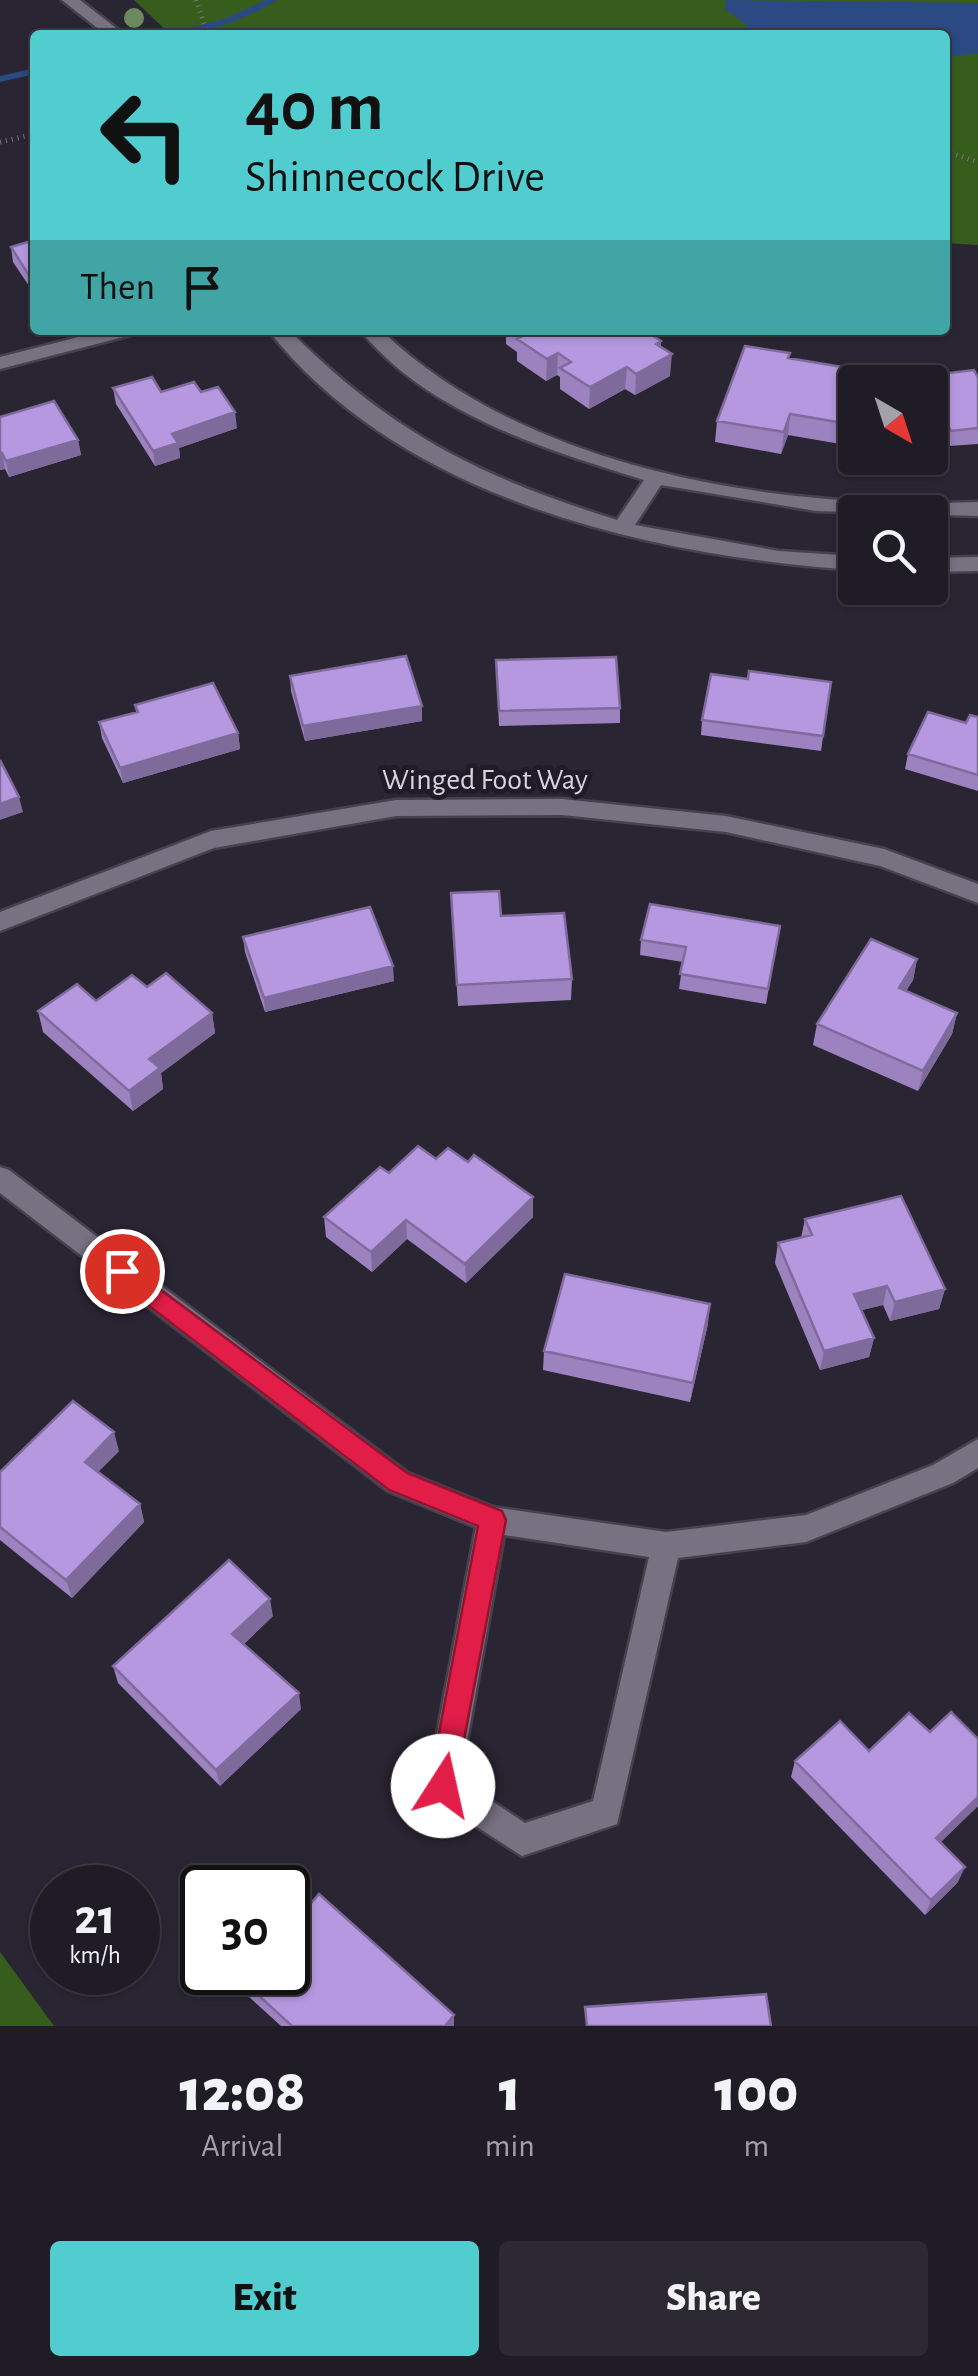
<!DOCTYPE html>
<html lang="en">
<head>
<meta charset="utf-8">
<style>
	:root { --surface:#201c26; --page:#2d2932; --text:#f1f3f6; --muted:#a2a1a7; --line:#3d3a43; --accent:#52cdcf }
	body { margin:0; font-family:"Alegreya Sans",sans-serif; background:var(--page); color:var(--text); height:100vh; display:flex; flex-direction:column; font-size:38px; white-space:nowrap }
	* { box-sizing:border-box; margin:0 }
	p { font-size:32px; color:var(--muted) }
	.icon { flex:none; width:55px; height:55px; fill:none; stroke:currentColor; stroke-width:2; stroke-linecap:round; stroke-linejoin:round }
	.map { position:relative; height:2026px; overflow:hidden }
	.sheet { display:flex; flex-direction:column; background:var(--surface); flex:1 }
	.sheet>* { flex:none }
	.banner { position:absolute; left:30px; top:30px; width:920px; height:305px; border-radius:10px; box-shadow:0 2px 8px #0004,0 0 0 2px var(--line); background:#52cdcf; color:#111; overflow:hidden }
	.needle { width:65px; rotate:141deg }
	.controls { position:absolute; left:838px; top:365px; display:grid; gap:20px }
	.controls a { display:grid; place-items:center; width:110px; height:110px; border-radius:10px; background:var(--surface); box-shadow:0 2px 8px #0004,0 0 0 2px var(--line); font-size:50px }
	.speed { position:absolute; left:30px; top:1865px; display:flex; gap:20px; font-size:50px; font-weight:700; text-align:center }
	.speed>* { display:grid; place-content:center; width:130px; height:130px; border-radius:50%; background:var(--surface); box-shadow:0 2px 8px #0004,0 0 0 2px var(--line); line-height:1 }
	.speed small { font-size:25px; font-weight:400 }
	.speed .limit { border:5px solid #111; border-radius:15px; background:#fff; color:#111 }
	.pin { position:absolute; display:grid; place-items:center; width:85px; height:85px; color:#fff; margin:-42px; border:5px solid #fff; border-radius:50%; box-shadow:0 2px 10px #0007 }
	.me { position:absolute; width:110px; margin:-55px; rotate:10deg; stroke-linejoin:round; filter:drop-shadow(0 0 8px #0008) }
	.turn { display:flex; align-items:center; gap:35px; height:210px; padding:0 50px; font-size:45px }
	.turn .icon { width:130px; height:130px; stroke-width:2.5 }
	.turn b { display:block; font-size:70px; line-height:85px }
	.then { display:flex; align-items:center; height:95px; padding:0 50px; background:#0003; gap:20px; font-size:38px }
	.eta { display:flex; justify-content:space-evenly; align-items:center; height:170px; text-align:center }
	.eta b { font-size:60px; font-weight:800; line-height:70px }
	.cta { display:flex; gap:20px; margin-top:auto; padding:20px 50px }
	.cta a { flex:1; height:115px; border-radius:10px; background:var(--accent); color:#111; font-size:40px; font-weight:800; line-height:115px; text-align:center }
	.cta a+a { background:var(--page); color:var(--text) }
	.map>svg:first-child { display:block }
</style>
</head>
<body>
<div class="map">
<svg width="978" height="2026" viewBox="0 0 978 2026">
	<rect width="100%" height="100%" fill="#2a2533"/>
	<!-- green -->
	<path fill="#375d1d" d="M134 0H978V245L945 243V35H171Z
		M0 1952 54 2026H0Z"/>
	<!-- water -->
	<path fill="#2b4983" d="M726 0 978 3V53L945 58V35H760L725 9Z"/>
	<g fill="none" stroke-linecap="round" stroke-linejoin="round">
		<!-- stream -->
		<path fill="#2b4983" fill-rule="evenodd" d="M266 0H277C244 21 200 35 161 35L224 19Z
			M35 68V74L0 82V76Z"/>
		<!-- minor casing -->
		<g stroke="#46414d" stroke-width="5">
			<path id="minor" d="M62 0H80L125 35H106Z
				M106 330H138L135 334 0 369V357Z
				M268 330H289C391 433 480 477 617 520L644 480C545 449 428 414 360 330H381C528 472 781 510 978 502V516L816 511 661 485 635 525 779 551 855 556V570C651 556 402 500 268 330Z
				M978 557V571L930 572V558Z
				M562 799 726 816 884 849 978 884V903L880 866 726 832 562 815 396 816 214 848 0 931V912L211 831 396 800Z
				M0 1167 9 1170 408 1473 493 1507 666 1532 806 1515 933 1465 978 1439V1468L953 1483 806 1542 678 1558 617 1824 522 1856 432 1798 427 1787 476 1527 388 1491 0 1193ZM504 1535 649 1557 593 1801 525 1823 460 1780Z"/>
		</g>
		<!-- path -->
		<path stroke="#797581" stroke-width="5" stroke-dasharray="1 5" stroke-linecap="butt" d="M196 0 208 35
			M335 35H427
			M0 142 35 134
			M945 151 978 162"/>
		<!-- minor -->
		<use href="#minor" fill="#777182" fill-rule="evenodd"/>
	</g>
	<!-- trees -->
	<circle fill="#6d8a5e" cx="134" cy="18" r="10"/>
	<!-- wall -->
	<path fill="#9c83c0" d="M35 240 33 292 13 262 11 247Z
		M506 330H644L661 341V347L670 376 635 395 625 389 589 409 560 389V377L557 375 546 381 517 361V352L506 344Z
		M790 353 789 358 872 372 870 382H855V436L852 446 788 435 781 454 715 442 717 421Z
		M924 376 978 378V444L949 446 930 409V382H923Z
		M113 388 161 392H201L237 428 179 448 180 458 155 466 116 404Z
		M0 417 78 440 81 455 9 477 5 469 0 470Z
		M496 660 620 708V723L499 726Z
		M290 676 422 721 305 741 291 691Z
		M748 679 831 682 821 751 701 735 702 720Z
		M135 705 238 733 240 749 123 783 102 738 99 722 136 712Z
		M978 717V791L905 769 908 754Z
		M451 893 501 916 572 979 571 1000 458 1006Z
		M780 926 766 1004 679 989 683 962 640 955 641 940Z
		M243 937 394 981 265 1012 245 952Z
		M917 959 913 980 906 991 957 1013 952 1034 918 1091 813 1045 817 1024Z
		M147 987 212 1013 215 1033 161 1073 163 1089 133 1111 43 1032 38 1011 96 1001Z
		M389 1173 533 1217 466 1283 407 1239 372 1272 326 1237 324 1217Z
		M805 1219 945 1289 939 1309 890 1321 883 1305 862 1310 874 1338 869 1357 820 1370 775 1263 778 1243 801 1238Z
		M708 1324 690 1402 543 1370 544 1351Z
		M119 1451 98 1472 140 1504 144 1522 72 1598 0 1540V1472Z
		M273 1616 244 1644 301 1709 220 1786 118 1683 113 1666Z
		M930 1732 978 1739V1806L940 1842 958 1882 925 1915 791 1777 795 1761 869 1751Z
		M243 1981 454 2015V2026H281L247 1995Z"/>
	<!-- shaded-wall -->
	<path fill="#7f6a9c" d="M35 275V291L33 292 30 277Z
		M661 341 660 361 672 354 670 376 635 395 636 374 656 344Z
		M558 353 557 375 546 381 547 359Z
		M627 367 625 389 589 409 590 387Z
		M235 412 237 428 179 448 180 458 155 466 153 451 172 434Z
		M790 414 788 435 781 454 784 432Z
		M78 440 81 455 9 477 6 461Z
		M2 453 5 469 0 470V454Z
		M422 706V721L305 741 303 726Z
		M238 733 240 749 123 783 120 768Z
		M19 797 23 812 0 820V804Z
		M917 959 913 980 895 1009 899 988Z
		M393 966 394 981 265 1012 264 998Z
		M212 1013 215 1033 161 1073 163 1089 133 1111 129 1091 149 1059Z
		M957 1013 952 1034 918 1091 923 1071Z
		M533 1197V1217L466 1283 465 1264Z
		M406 1220 407 1239 372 1272 371 1252Z
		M887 1286 883 1305 850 1313 854 1294Z
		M945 1289 939 1309 890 1321 895 1302Z
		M710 1304 708 1324 690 1402 693 1383Z
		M874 1338 869 1357 820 1370 824 1351Z
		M114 1432 119 1451 90 1480 85 1462Z
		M140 1504 144 1522 72 1598 66 1580Z
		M270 1599 273 1616 236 1651 232 1634Z
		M299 1693 301 1709 220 1786 216 1770Z
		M978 1797V1806L930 1853 936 1838Z
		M965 1867 958 1882 925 1915 931 1900Z
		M454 2015V2026H445Z"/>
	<!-- building -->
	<path fill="#b598df" stroke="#7f6a9c" stroke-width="2.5" d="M35 240V275L30 277 11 247Z
		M517 330H644L661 341 656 344 672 354 636 374 627 367 590 387 560 368 571 362 558 353 547 359 517 339 525 335Z
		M745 346 790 353 788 358 872 372 868 382H855V425L790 414 784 432 717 421Z
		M974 370 978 378V428L951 431 930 388V382H927L924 376Z
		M152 377 161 392 194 382 201 392 218 387 235 412 172 434 178 443 153 451 113 388Z
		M54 401 78 440 6 461 2 453 0 454V417Z
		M406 656 422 706 303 726 290 676Z
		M616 657 620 708 499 711 496 660Z
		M749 671 831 682 823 736 702 720 711 674 748 679Z
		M213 683 238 733 120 768 99 722 138 712 135 705Z
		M928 712 966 723 970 715 978 717V775L908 754Z
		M0 760 19 797 0 804Z
		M499 891 501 916 564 913 572 979 457 985 451 893Z
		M650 904 780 926 768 989 680 974 686 947 641 940Z
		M370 907 393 966 264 998 243 937Z
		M871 939 917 959 899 988 957 1013 923 1071 817 1024Z
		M166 973 212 1013 149 1059 160 1068 129 1091 38 1011 77 984 96 1001 132 975 147 987Z
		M418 1146 436 1159 448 1148 468 1162 474 1155 533 1197 465 1264 406 1220 371 1252 324 1217 380 1167 389 1173Z
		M901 1196 945 1289 895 1302 887 1286 854 1294 874 1338 824 1351 778 1243 812 1235 805 1219Z
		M565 1274 710 1304 693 1383 544 1351Z
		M73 1401 114 1432 85 1462 140 1504 66 1580 0 1527V1472Z
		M229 1560 270 1599 232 1634 299 1693 216 1770 113 1666Z
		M951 1712 978 1739V1797L936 1838 965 1867 931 1900 795 1761 840 1721 869 1751 909 1713 930 1732Z
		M319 1894 454 2015 445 2026H292L243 1981 251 1972H288V1930Z
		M766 1994 771 2026H587L585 2007Z"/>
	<!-- route -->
	<path fill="#e11d48" stroke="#92132f" stroke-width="2.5" d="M122 1261 407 1473 502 1511 506 1520 453 1797 443 1801 433 1797 429 1786 478 1526 389 1490 114 1279 110 1271 114 1264Z"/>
	<g text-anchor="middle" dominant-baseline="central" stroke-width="10" stroke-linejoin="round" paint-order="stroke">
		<!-- street labels -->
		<g font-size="30" fill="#d7d4dd" stroke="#211b29">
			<text x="485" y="780">Winged Foot Way</text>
		</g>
	</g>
</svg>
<div class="controls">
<a><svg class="needle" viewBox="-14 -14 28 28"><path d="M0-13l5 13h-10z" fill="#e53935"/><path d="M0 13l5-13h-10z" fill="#a2a1a7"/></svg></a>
<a><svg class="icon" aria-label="search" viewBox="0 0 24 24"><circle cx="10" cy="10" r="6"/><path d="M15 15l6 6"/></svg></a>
</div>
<div class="speed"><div>21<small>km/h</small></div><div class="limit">30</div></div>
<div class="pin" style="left:122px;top:1271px;background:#d93025"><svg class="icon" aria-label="arrive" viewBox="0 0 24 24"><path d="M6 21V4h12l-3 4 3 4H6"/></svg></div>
<svg class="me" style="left:443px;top:1786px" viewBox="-20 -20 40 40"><circle r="19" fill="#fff"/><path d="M0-13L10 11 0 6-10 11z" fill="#e11d48"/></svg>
<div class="banner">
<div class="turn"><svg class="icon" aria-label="left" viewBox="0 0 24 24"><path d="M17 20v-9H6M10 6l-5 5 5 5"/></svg><div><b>40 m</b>Shinnecock Drive</div></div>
<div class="then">Then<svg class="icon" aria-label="arrive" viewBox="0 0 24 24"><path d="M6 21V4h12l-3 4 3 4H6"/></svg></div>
</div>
</div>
<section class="sheet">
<div class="eta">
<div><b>12:08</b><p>Arrival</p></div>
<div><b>1</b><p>min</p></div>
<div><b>100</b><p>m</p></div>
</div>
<div class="cta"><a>Exit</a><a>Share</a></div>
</section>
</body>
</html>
